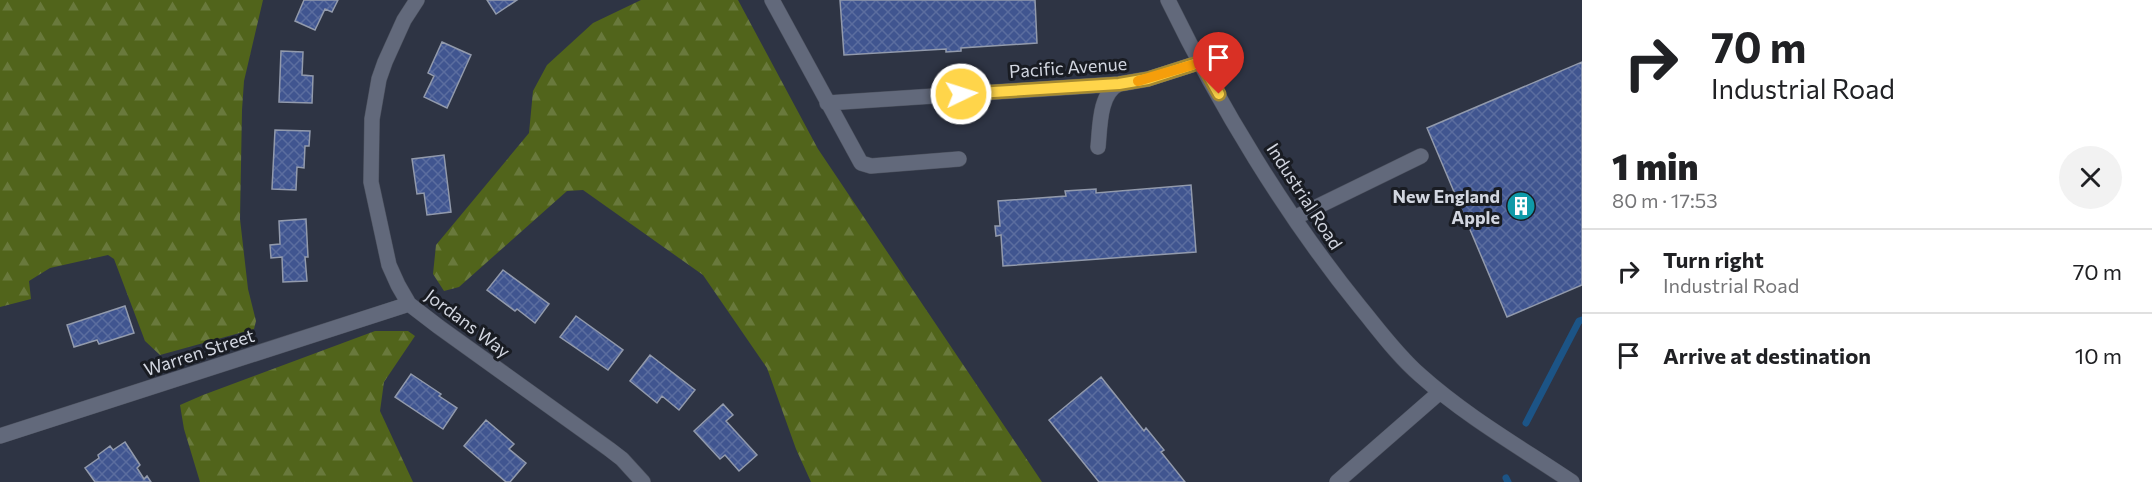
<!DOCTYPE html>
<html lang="en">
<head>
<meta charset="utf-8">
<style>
	:root { --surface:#fff; --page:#f2f2f2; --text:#202124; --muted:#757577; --line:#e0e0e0 }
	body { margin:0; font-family:Commissioner,sans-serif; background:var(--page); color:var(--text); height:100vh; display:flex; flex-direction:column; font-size:22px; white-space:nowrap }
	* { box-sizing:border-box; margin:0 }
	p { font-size:20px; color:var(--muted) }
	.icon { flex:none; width:33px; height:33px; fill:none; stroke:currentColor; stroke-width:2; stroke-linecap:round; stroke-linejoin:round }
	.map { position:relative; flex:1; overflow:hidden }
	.details { display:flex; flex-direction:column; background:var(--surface); width:570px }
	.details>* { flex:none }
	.hud { background:#fff; color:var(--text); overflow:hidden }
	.pin { position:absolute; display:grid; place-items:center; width:51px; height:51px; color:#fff; margin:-62px -26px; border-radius:50% 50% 50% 0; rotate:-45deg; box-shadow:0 0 6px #0007 }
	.pin .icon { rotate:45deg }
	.me { position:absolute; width:66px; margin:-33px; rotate:86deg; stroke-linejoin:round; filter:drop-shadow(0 0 4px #0008) }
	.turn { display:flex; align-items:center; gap:21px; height:126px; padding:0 30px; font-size:27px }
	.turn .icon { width:78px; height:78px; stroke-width:2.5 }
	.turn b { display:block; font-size:42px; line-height:51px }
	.round { display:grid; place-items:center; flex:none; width:63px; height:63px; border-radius:32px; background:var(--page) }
	.summary { display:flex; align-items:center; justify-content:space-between; height:102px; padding:0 30px }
	h1 { font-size:36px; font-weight:800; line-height:45px }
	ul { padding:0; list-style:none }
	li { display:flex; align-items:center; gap:18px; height:84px; padding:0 30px; border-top:2px solid var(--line) }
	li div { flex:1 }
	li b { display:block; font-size:22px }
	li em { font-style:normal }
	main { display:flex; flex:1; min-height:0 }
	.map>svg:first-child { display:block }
</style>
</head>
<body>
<main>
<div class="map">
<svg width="1582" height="482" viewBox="0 0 1582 482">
	<defs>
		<pattern id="forest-firs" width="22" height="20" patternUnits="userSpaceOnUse" patternTransform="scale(1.5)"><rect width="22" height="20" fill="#51641b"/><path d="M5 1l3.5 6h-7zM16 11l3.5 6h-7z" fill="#69793c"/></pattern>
		<pattern id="building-cross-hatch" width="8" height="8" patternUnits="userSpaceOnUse" patternTransform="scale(1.5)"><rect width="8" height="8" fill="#405590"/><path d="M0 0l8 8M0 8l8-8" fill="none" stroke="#5b6d9f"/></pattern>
	</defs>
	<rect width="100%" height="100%" fill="#2e3444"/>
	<!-- forest -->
	<path fill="url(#forest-firs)" d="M0 0H263L244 81 242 110 240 219 248 289 256 321 254 329 160 355 145 341 114 259 108 255 50 268 29 281 31 299 0 307Z
		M641 0H738L818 149 1042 482H811L796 449 767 368 703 275 583 190 567 191 459 287 444 291 433 274 436 245 529 133 533 91 547 65 593 23Z
		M375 331H408L415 336 384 382 380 411 413 482H200L184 429 180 405 203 395Z"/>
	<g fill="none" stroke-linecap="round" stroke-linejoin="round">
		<!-- stream -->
		<path stroke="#1c5486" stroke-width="7" d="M1526 423 1579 321 1582 320
			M1506 478 1508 482"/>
	</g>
	<!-- building -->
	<path fill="url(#building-cross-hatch)" stroke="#929aac" stroke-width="1.5" d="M304 0H338L332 12 325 9 315 30 295 21Z
		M487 0H517L496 14Z
		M840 0H1035L1037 43 961 48V51L946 52V49L844 55Z
		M442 42 471 55 447 108 424 97 434 76 428 73Z
		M281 51 303 52 302 75 313 76 312 103 279 102Z
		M1582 62V285L1507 317 1427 128Z
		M275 130 310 131 309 146H305L304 168 297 167 296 190 272 189Z
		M444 155 451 212 427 215 424 193 417 194 412 159Z
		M1191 185 1196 252 1003 266 1001 235 996 236 995 226H1000L998 201 1066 196 1065 191 1096 189V193Z
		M306 219 308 257H305L307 281 283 282 282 257 271 258 270 245 280 244 279 221Z
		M503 270 549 304 535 323 517 309 515 311 487 290Z
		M125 306 134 333 99 344 97 340 74 347 67 325Z
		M576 316 623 350 608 370 560 337Z
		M650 355 695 390 679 410 662 396 657 403 630 381Z
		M411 374 441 394 439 396 457 408 443 429 395 397Z
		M1101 377 1144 431 1146 428 1164 450 1161 452 1185 482H1099L1049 420Z
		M723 404 733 415 726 421 757 455 739 471 725 455 720 459 694 431Z
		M486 420 514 444 509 449 526 463 510 482H506L464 446Z
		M125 442 140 465 137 468 144 479 147 476 151 482H95L85 468 99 458 98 455 110 446 113 450Z"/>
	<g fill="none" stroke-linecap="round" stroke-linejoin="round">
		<!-- minor casing -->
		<g stroke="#4b505d" stroke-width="16">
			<path id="minor" d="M417 0 404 20 385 62 379 79 372 119 371 182 389 265 398 285 409 304 439 327 609 449 622 459 643 482
				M772 0 861 163 871 166 959 159
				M1168 0C1219 105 1286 216 1360 307 1379 330 1397 355 1420 375 1467 417 1520 447 1572 482
				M827 103 1119 84 1148 79 1201 62
				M1098 147C1100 128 1099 93 1119 84
				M1294 218 1421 156
				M0 436 409 304
				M1337 482 1440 392"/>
		</g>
		<!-- minor -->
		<use href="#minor" stroke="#62697b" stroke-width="15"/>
	</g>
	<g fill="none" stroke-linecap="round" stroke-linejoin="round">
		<!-- route casing -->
		<g stroke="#a68a30" stroke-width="15">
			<path id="route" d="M961 94 1119 84 1148 79 1201 62 1219 94"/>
		</g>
		<!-- route -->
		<use href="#route" stroke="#ffd54a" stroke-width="10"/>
		<!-- slow -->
		<path stroke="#f59e0b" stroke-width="10" d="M1138 81 1192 65"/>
	</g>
	<!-- icons -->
	<defs>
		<g id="building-disc" transform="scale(1.5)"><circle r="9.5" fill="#0f9aa8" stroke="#191c23"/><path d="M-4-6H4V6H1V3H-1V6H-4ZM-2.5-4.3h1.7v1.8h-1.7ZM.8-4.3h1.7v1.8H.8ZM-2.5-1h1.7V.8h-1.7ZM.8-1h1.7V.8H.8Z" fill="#fff"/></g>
	</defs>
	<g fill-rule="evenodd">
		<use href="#building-disc" x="1521" y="206"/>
	</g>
	<g text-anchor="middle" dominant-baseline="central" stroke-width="6" stroke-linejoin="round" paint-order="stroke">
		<!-- street labels -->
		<g font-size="18" fill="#d2d6e0" stroke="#191c23">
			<text transform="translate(1068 67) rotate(-4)">Pacific Avenue</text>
			<text transform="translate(1305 196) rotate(57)">Industrial Road</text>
			<text transform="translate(468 323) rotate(37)">Jordans Way</text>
			<text transform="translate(199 352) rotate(-18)">Warren Street</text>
		</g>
		<!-- poi labels -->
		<g font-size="18" font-weight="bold" fill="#d2d6e0" stroke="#191c23" text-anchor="end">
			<text x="1500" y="196">New England<tspan x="1500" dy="21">Apple</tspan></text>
		</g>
	</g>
</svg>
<div class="pin" style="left:1219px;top:94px;background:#d93025"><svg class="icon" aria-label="arrive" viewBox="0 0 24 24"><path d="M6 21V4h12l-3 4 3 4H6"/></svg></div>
<svg class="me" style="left:961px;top:94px" viewBox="-20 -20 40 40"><circle r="17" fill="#ffd54a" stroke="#fff" stroke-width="3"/><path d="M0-11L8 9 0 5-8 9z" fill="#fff"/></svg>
</div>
<section class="details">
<div class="hud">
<div class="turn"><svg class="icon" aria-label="right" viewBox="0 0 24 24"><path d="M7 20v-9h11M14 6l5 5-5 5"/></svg><div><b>70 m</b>Industrial Road</div></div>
</div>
<div class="summary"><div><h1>1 min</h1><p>80 m · 17:53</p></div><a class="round"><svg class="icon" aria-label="close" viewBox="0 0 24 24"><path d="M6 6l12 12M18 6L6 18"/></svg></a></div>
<ul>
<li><svg class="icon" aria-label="right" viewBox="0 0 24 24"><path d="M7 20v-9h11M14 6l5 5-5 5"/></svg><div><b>Turn right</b><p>Industrial Road</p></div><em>70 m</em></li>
<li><svg class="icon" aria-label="arrive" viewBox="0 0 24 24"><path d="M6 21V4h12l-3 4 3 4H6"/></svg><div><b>Arrive at destination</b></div><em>10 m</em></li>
</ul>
</section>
</main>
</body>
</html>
